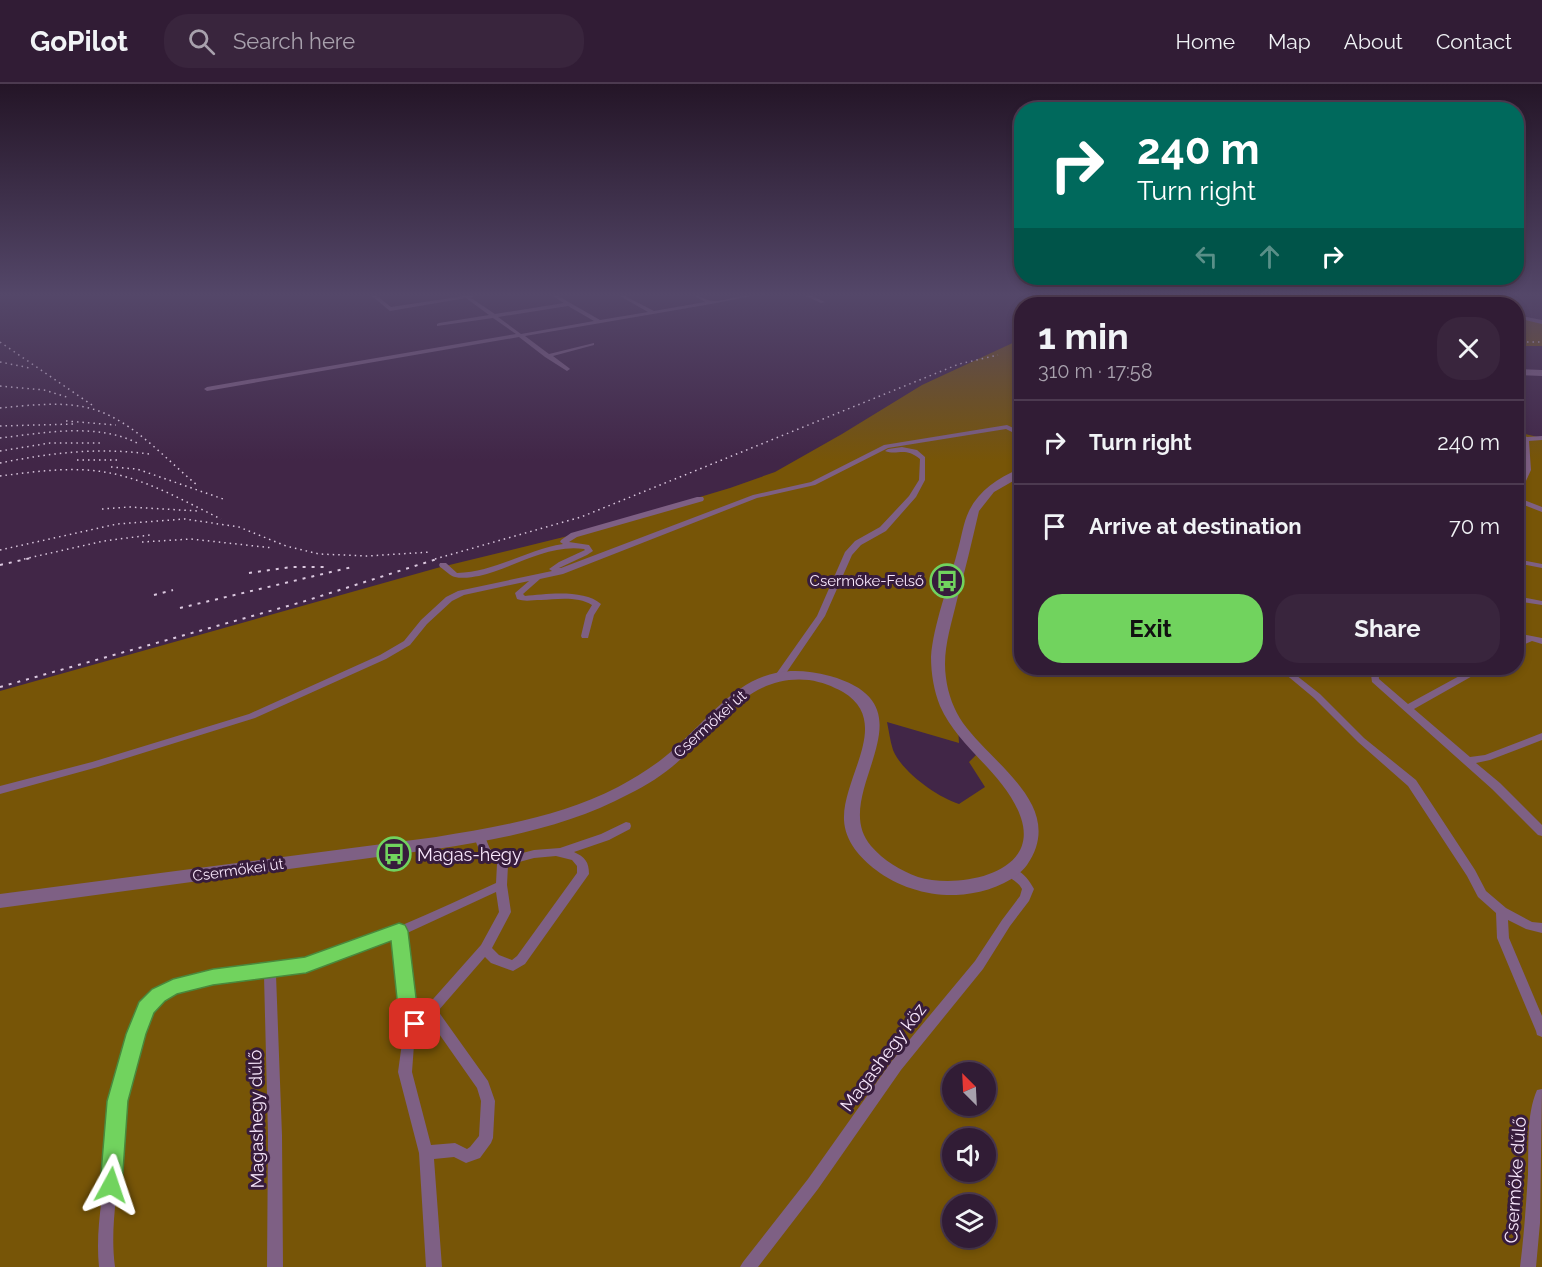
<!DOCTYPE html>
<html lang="en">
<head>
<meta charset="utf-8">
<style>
	:root { --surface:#311c35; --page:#39253d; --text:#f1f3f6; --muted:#a8a1ad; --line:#4c3a50; --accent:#71d35e }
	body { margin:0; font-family:Raleway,sans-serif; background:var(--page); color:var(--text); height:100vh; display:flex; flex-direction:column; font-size:22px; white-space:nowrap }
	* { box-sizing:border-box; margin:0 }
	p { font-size:20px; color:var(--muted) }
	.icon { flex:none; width:33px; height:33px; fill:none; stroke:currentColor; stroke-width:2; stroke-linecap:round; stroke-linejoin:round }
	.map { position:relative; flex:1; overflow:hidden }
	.side { position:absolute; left:1014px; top:213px; width:510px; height:378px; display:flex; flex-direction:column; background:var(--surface); border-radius:24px; box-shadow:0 3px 9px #0003,0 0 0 2px var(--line) }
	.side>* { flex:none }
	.top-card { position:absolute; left:1014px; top:18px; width:510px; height:183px; border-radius:24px; box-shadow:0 3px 9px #0003,0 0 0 2px var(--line); background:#00695c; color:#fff; overflow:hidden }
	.needle { width:39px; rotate:336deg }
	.controls { position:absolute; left:942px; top:978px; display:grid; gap:12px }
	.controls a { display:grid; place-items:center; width:54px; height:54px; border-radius:50%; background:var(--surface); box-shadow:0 3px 9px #0003,0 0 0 2px var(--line); font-size:30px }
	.pin { position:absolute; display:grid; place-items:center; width:51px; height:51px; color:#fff; margin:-26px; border-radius:12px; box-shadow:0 3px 9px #0006 }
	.me { position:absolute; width:66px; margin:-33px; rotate:5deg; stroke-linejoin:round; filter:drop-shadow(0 0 4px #0008) }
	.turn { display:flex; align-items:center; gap:21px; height:126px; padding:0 24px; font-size:27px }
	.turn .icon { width:78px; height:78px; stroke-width:2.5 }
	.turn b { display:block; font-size:42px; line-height:51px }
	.lanes { display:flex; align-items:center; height:57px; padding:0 24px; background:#0003; justify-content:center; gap:30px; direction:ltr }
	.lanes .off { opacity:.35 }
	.round { display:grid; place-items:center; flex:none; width:63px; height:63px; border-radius:24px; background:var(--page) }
	.summary { display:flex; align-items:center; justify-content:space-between; height:102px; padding:0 24px }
	h1 { font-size:36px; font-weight:700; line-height:45px }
	.cta { display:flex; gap:12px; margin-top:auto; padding:12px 24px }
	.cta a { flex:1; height:69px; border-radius:24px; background:var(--accent); color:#111; font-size:24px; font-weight:700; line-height:69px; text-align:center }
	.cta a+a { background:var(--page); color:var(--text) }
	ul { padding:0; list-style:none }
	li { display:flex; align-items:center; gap:18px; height:84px; padding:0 24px; border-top:2px solid var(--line) }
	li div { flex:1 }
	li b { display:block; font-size:22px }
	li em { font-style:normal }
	header { display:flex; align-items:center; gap:36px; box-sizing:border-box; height:84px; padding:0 30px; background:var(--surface); border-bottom:2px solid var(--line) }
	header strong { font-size:28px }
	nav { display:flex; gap:33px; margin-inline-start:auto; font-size:21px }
	.search { width:420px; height:54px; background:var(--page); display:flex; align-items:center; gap:15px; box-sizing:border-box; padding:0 21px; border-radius:24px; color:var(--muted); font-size:22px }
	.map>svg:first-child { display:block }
</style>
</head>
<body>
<header>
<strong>GoPilot</strong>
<div class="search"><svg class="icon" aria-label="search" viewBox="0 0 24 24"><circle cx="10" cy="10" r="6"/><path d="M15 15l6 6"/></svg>Search here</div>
<nav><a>Home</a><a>Map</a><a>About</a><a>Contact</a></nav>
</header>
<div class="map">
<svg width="1542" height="1183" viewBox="0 0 1542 1183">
	<rect width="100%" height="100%" fill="#412647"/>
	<!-- green -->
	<path fill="#775507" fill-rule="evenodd" d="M1056 212H1431L1474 220H1051Z
		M1517 232 1542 239V262H1517Z
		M1021 255 1022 584H1516L1517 348 1542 354V1183H0V607L437 484 576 450 730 404 775 388 842 350 922 301ZM887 638 959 659 958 643 980 667 969 678 985 703 959 720C937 713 902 688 893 666 890 657 889 647 887 638ZM952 988H986V1022H952ZM952 1054H986V1088H952ZM952 1120H986V1154H952Z"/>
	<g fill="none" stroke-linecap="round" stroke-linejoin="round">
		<!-- minor -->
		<path fill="#7e6084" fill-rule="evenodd" d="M372 212H377L391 223 464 212H474L471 214 495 230 564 219 553 212H558L600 236 648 228 620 212H625L654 227 705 218 695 212C702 212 707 217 713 217 726 217 738 211 751 212L711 220 525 252 549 270 594 259V261L553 272 569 284 570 285 567 287 545 273 519 253 207 307 204 305 207 303 516 250 493 234 437 242V240L439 239 489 231 466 214 390 227ZM568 222 594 237 521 250 498 233Z
			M806 212H812L825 218 821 219Z
			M1256 212H1263L1278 216 1423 214 1425 215 1423 216 1278 218Z
			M1442 212H1449L1481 220H1475Z
			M1516 231 1542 236V240L1516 234Z
			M1007 341 1022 348V353L1006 345 888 364 815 401 757 414 563 490 540 495 523 510 525 512C546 510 584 505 601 520L594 531 588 554H582L581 552 586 531 592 521C578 512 557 515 541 516 532 516 525 518 517 515L515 509 529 497 464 511 452 517 427 540 410 561 386 575 255 634 98 683 0 710V702L92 678 249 630 380 571 404 557 421 536 446 513 458 507 552 487 549 485 559 478 585 466 584 465C547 460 514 484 479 492 472 493 463 495 455 493 450 492 445 486 440 483L439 481 440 479H446L457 489C495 488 526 466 563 460L560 458 561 456 571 449 697 413H703L704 415 703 417 577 453 569 458 589 461 593 467 587 471 559 484H561L753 411 811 398 884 361Z
			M1516 347 1527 353 1542 352V356L1529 357 1531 386 1520 410 1516 412V402L1525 386 1523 356 1516 352Z
			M902 363 917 366 925 373V396L916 413 886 447 861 461 852 471 825 532 782 595H776L774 593 817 532 845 468 855 457 880 443 909 412 919 396 920 375C904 362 898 372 885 367L888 365Z
			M1516 413 1542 423V428L1516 418Z
			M1516 475 1542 480V484L1516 479Z
			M1516 512 1542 517V521L1516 517Z
			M1516 549 1542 554V560L1532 557 1516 564V558L1522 555 1516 554Z
			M1278 584H1287L1320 610 1364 654 1416 696 1475 786 1486 807 1506 824 1532 838 1542 839V849L1526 845 1508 836 1509 854 1542 932V953L1537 951 1536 947 1497 854 1496 829 1478 813 1467 792 1408 702 1358 658 1314 614Z
			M1370 584H1378L1379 595 1408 620 1474 584H1484L1483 586 1414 625 1470 673 1485 671 1542 649V656L1490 676 1476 679 1500 699 1542 741V752L1538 751 1492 705 1372 598Z
			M626 738 630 739 631 742 630 745 609 756 574 768C585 773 589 778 589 790L525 880 513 887 491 879 485 873 438 927 488 997 495 1017 493 1054 491 1059 480 1074 466 1079 454 1073 434 1075 442 1183H426L419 1069 398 988 402 959 410 945 402 934 394 854 308 885 276 891 282 1051 283 1183H267L268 1051 264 892C234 895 186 895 162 915 141 933 126 1000 123 1027 121 1042 122 1058 121 1073 117 1110 110 1146 115 1183H99C95 1144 104 1108 107 1070 108 1056 107 1042 109 1029 112 1000 131 924 155 906 195 877 263 888 310 874 374 856 435 827 496 799L497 780C483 774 477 765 474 751L475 748 479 747 483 748 490 765 503 774 534 766 560 764 601 750ZM556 772 572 776 577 782V789L517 872 512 876 499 871 492 864 511 828 507 801 508 781 534 774ZM496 808 499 828 481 861 426 923 417 935 414 932 405 850ZM430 937 477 1004 481 1017 479 1052 470 1063 467 1065 455 1059 431 1061 412 988 414 961Z
			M1010 783C1022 787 1028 794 1034 805L1029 817 1010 842 983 885 901 986 818 1105 758 1183H740L743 1178 808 1095 891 978 975 877 1002 836 1020 812 1022 805C1018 797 1009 795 1004 787L1006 784Z
			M1542 1005 1540 1139 1536 1183H1520C1524 1152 1526 1121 1528 1090 1529 1063 1526 1031 1537 1006Z"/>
		<!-- secondary -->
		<path fill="#7e6084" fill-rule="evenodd" d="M1516 285 1542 286V292L1516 291Z
			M1022 384V392L994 408 979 427C972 457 965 487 957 516 951 542 942 567 946 594 948 610 954 626 963 639 993 681 1067 723 1027 781 1012 801 980 810 956 811 928 812 898 803 876 786 860 774 845 757 844 736 842 693 893 638 843 608 832 602 822 598 809 596 750 590 722 638 684 672 668 688 649 700 629 710 569 742 502 755 436 765L0 824V810L436 753C499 743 561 732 618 703 638 692 658 680 675 664 725 619 753 571 830 592 940 623 826 710 871 762 883 776 901 787 918 793 957 805 1040 791 1021 734 1006 690 959 665 940 622 934 607 931 590 931 573 933 542 949 500 957 469 961 456 963 439 969 427 979 406 1001 392 1022 384Z"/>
		<!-- rail-far1 -->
		<path stroke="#dbc8df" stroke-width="1.5" stroke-dasharray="1.5 4" stroke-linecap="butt" d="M0 258 92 321
			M1516 258H1542
			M0 278 30 284
			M0 302 44 306 70 314
			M0 324C34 321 74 315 106 330 140 345 168 377 197 401
			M66 337 116 341
			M0 342 75 340
			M0 354C44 349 98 338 139 360
			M0 367 50 359H103
			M77 376H119
			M0 379C50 369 98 363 149 370
			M111 383 137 385 226 416
			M0 392C40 387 80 381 119 391 155 400 188 419 221 435
			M102 425 129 423 198 427
			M142 458 191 455 273 464
			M0 466 117 440 185 435 239 443 286 462 319 470 367 472 431 468
			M24 475 104 457 150 451
			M435 475 581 433 959 280 998 271"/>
		<!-- rail -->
		<path stroke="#dbc8df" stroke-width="2" stroke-dasharray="3 6" stroke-linecap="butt" d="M0 481 31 474
			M249 489 292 483H324
			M154 511 173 506
			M180 524 352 483
			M0 603 302 518 440 474"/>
	</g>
	<!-- sky -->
	<linearGradient id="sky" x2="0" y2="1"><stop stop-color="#241527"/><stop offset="0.56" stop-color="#544769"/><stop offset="1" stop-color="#544769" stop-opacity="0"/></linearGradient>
	<rect width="1542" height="377" fill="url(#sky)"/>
	<!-- route -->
	<path fill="#71d35e" stroke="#49893d" stroke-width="1.5" d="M399 839 405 841 408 847 418 930 424 940 421 947 415 949 408 947 399 934 391 857 306 889 213 901 177 910 165 917 154 929 146 950 128 1017 122 1101 118 1109 111 1112 103 1109 100 1101 107 1017 126 950 139 918 152 905 173 895 213 885 305 873Z"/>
	<!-- icons -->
	<defs>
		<g id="bus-ring" transform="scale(1.725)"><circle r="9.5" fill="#371c3c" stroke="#71d35e" stroke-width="1.5"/><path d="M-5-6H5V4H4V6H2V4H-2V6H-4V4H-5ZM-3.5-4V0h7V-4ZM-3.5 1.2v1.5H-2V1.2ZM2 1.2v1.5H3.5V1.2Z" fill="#71d35e"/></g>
	</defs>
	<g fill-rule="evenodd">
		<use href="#bus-ring" x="947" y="497"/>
		<use href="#bus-ring" x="394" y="770"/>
	</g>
	<g text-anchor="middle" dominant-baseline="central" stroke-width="6" stroke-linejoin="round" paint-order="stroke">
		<!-- poi labels -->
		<g font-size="15" fill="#f8e7fc" stroke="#371c3c" text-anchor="end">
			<text x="924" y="497">Csermőke-Felső</text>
		</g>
		<!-- street labels -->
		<g font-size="15" fill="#f8e7fc" stroke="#371c3c">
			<text transform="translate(710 640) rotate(-42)">Csermőkei út</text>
			<text transform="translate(238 786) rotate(-8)">Csermőkei út</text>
		</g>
		<!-- near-poi labels -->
		<g font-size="18" fill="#f8e7fc" stroke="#371c3c" text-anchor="start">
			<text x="417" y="770">Magas-hegy</text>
		</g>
		<!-- near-street labels -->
		<g font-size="18" fill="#f8e7fc" stroke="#371c3c">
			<text transform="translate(883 973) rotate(-53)">Magashegy köz</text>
			<text transform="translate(256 1035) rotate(-91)">Magashegy dűlő</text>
			<text transform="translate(1515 1096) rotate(-86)">Csermőke dűlő</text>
		</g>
	</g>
</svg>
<div class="controls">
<a><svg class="needle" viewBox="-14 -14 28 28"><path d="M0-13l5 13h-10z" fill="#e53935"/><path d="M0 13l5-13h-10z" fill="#a8a1ad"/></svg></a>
<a><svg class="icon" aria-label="sound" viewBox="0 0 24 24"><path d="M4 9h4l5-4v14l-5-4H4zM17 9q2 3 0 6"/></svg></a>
<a><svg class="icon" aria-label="layers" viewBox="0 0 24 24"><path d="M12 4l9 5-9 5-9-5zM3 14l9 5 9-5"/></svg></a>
</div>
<div class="pin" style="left:415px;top:940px;background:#d93025"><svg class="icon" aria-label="arrive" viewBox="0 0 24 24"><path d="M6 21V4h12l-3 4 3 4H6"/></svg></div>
<svg class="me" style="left:111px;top:1101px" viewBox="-20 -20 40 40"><path d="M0-17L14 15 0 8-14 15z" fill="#71d35e" stroke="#fff" stroke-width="4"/></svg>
<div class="top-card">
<div class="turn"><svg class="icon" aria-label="right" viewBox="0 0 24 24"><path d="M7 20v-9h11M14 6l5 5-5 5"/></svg><div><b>240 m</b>Turn right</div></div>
<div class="lanes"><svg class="icon off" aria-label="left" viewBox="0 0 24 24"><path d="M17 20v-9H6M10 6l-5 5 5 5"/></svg><svg class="icon off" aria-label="ahead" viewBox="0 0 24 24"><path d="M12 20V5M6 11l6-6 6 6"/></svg><svg class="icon" aria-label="right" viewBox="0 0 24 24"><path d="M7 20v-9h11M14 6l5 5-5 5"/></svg></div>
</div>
<section class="side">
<div class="summary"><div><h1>1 min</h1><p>310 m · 17:58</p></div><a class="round"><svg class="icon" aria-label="close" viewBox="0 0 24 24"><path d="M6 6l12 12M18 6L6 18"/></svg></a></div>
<ul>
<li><svg class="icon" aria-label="right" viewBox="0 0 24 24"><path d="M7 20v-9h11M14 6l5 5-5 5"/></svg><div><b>Turn right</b></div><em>240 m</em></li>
<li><svg class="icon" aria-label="arrive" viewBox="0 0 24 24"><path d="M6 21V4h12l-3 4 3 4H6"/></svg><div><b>Arrive at destination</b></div><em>70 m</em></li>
</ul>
<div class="cta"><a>Exit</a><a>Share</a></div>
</section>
</div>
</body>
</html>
